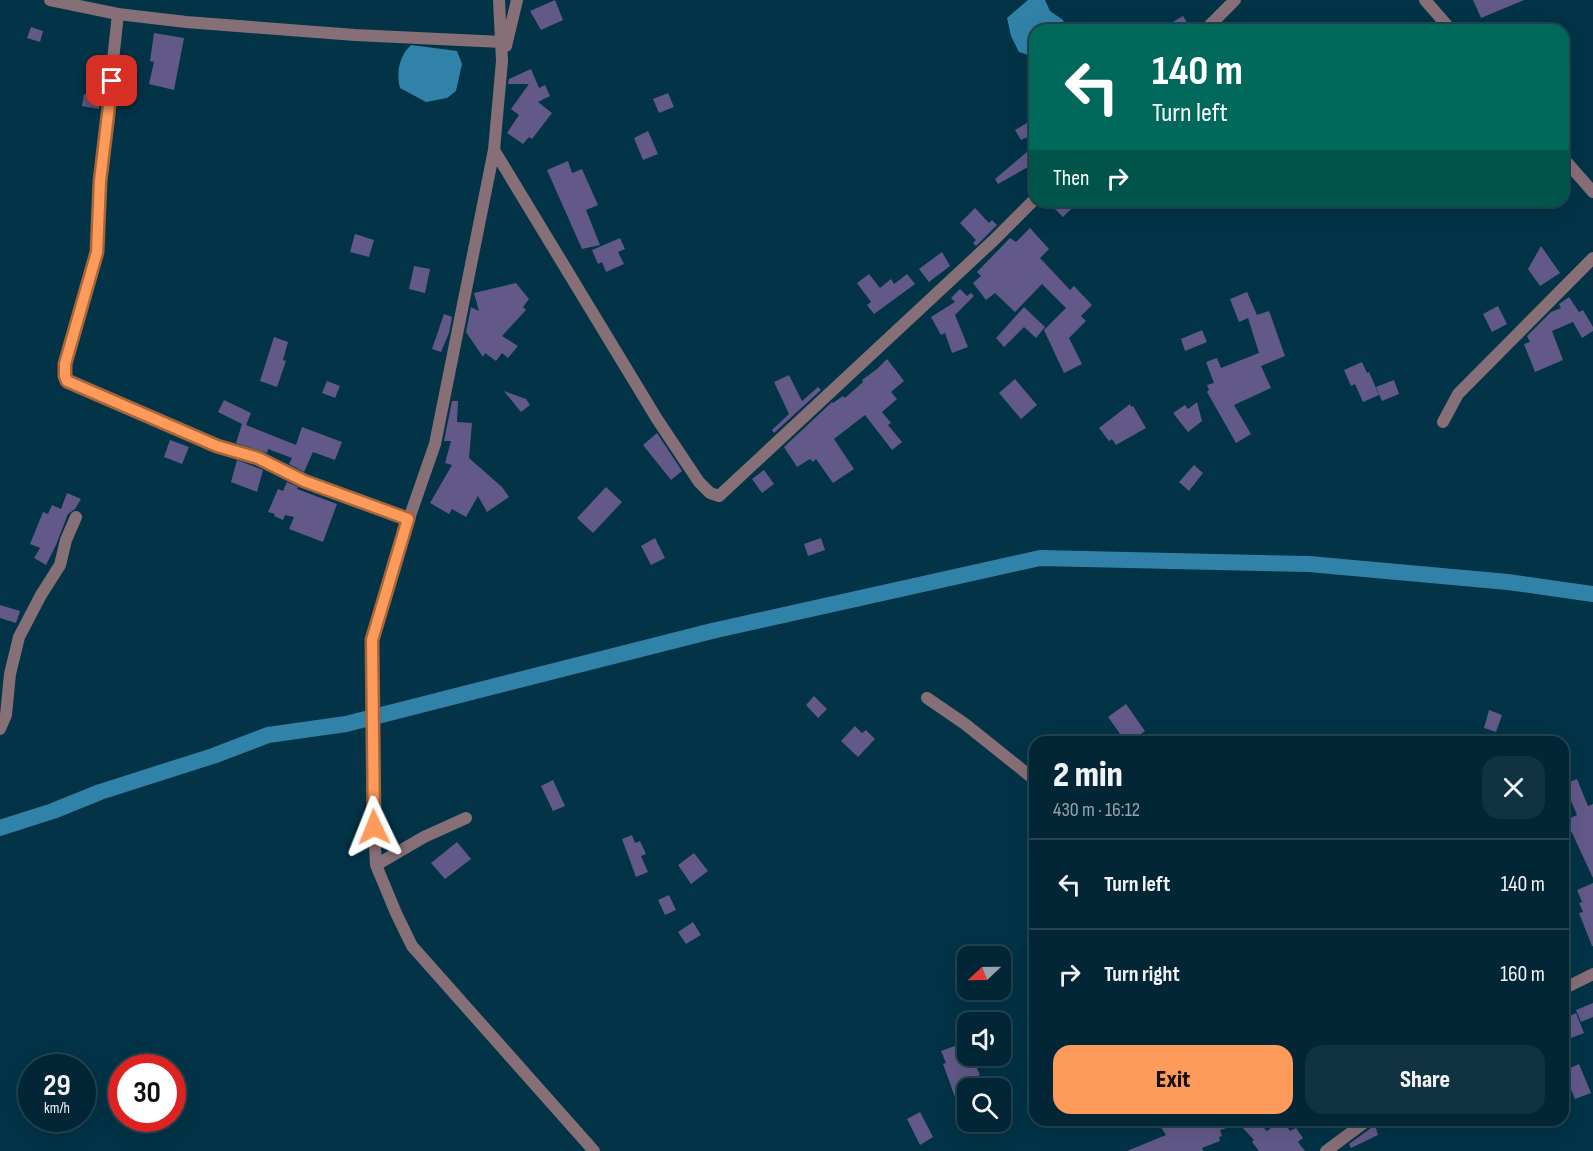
<!DOCTYPE html>
<html lang="en">
<head>
<meta charset="utf-8">
<style>
	:root { --surface:#022635; --page:#103241; --text:#f1f3f6; --muted:#96a5ad; --line:#234350; --accent:#ff9b5a }
	body { margin:0; font-family:"Sofia Sans Condensed",sans-serif; background:var(--page); color:var(--text); height:100vh; display:flex; flex-direction:column; font-size:22px; white-space:nowrap }
	* { box-sizing:border-box; margin:0 }
	p { font-size:20px; color:var(--muted) }
	.icon { flex:none; width:33px; height:33px; fill:none; stroke:currentColor; stroke-width:2; stroke-linecap:round; stroke-linejoin:round }
	.map { position:relative; flex:1; overflow:hidden }
	.panel { position:absolute; left:1029px; top:736px; width:540px; height:390px; display:flex; flex-direction:column; background:var(--surface); border-radius:18px; box-shadow:0 6px 24px #0002,0 0 0 2px var(--line) }
	.panel>* { flex:none }
	.top-card { position:absolute; left:1029px; top:24px; width:540px; height:183px; border-radius:18px; box-shadow:0 6px 24px #0002,0 0 0 2px var(--line); background:#00695c; color:#fff; overflow:hidden }
	.needle { width:39px; rotate:248deg }
	.tools { position:absolute; left:957px; top:946px; display:grid; gap:12px }
	.tools a { display:grid; place-items:center; width:54px; height:54px; border-radius:12px; background:var(--surface); box-shadow:0 6px 24px #0002,0 0 0 2px var(--line); font-size:30px }
	.speed { position:absolute; left:18px; top:1054px; display:flex; gap:12px; font-size:30px; font-weight:700; text-align:center }
	.speed>* { display:grid; place-content:center; width:78px; height:78px; border-radius:50%; background:var(--surface); box-shadow:0 6px 24px #0002,0 0 0 2px var(--line); line-height:1 }
	.speed small { font-size:15px; font-weight:400 }
	.speed .limit { border:9px solid #d22; background:#fff; color:#111 }
	.pin { position:absolute; display:grid; place-items:center; width:51px; height:51px; color:#fff; margin:-26px; border-radius:12px; box-shadow:0 3px 9px #0006 }
	.me { position:absolute; width:66px; margin:-33px; rotate:358deg; stroke-linejoin:round; filter:drop-shadow(0 0 4px #0008) }
	.turn { display:flex; align-items:center; gap:21px; height:126px; padding:0 24px; font-size:27px }
	.turn .icon { width:78px; height:78px; stroke-width:2.5 }
	.turn b { display:block; font-size:42px; line-height:51px }
	.then { display:flex; align-items:center; height:57px; padding:0 24px; background:#0003; gap:12px; font-size:22px }
	.round { display:grid; place-items:center; flex:none; width:63px; height:63px; border-radius:18px; background:var(--page) }
	.headline { display:flex; align-items:center; justify-content:space-between; height:102px; padding:0 24px }
	h1 { font-size:36px; font-weight:800; line-height:45px }
	.cta { display:flex; gap:12px; margin-top:auto; padding:12px 24px }
	.cta a { flex:1; height:69px; border-radius:18px; background:var(--accent); color:#111; font-size:24px; font-weight:800; line-height:69px; text-align:center }
	.cta a+a { background:var(--page); color:var(--text) }
	ul { padding:0; list-style:none }
	li { display:flex; align-items:center; gap:18px; height:90px; padding:0 24px; border-top:2px solid var(--line) }
	li div { flex:1 }
	li b { display:block; font-size:22px }
	li em { font-style:normal }
	.map>svg:first-child { display:block }
</style>
</head>
<body>
<div class="map">
<svg width="1593" height="1151" viewBox="0 0 1593 1151">
	<rect width="100%" height="100%" fill="#023347"/>
	<!-- water -->
	<path fill="#3182a8" d="M1028 0H1045L1050 11 1063 20 1064 24 1061 30H1035V54L1031 56 1019 52 1011 36 1007 18Z
		M411 45 457 51 462 64 456 91 447 98 426 102 400 88C396 73 399 56 411 45Z"/>
	<g fill="none" stroke-linecap="round" stroke-linejoin="round">
		<!-- canal -->
		<path stroke="#3182a8" stroke-width="16" d="M0 828 53 811 100 792 213 756 268 735 346 724 712 631 1040 558 1309 564 1508 582 1593 594"/>
	</g>
	<!-- building -->
	<path fill="#625989" d="M555 0 563 20 541 30 530 11Z
		M1473 0H1524L1481 18Z
		M1183 16 1192 30H1159Z
		M31 27 43 31 40 42 27 38Z
		M154 33 184 38 174 90 149 84 154 62 150 61Z
		M531 69 539 88 545 85 550 96 538 102 552 113 532 139 529 137 523 144 507 133 519 115 511 109 529 84H508L509 79Z
		M668 93 674 107 659 113 653 99Z
		M84 94 101 97 99 109 82 106Z
		M1035 118V134L1021 140 1015 130Z
		M648 131 658 154 643 160 634 138Z
		M1035 145V163L998 184 995 179Z
		M568 161 572 173 582 169 598 205 586 210 600 245 582 249 547 170Z
		M1059 201H1067L1073 207 1063 217 1053 207Z
		M975 208 989 223 992 220 997 225 976 246 973 243 976 240 960 223Z
		M1030 228 1049 249 1040 258 1070 290 1074 286 1092 305 1081 316 1086 321 1069 338 1082 364 1064 373 1044 330 1066 308 1042 284 1015 312 995 293 986 300 973 283 981 276 977 272 1010 238 1016 242Z
		M355 234 374 240 369 257 350 252Z
		M620 238 625 249 618 252 624 264 606 272 602 262 598 264 592 250Z
		M1541 246 1560 273 1540 286 1528 269Z
		M942 252 950 266 929 282 919 269Z
		M414 266 430 269 425 293 409 289Z
		M869 274 880 288 891 279 894 284 907 274 915 284 874 314 867 305 871 302 857 283Z
		M516 283 529 299 523 307 526 310 502 336 518 346 508 358 502 353 496 361 485 353 483 357 466 332 471 307 479 311 474 293Z
		M960 289 967 296 971 293 974 296 955 315 968 347 952 353 945 333 941 335 931 317 955 302 951 298Z
		M1247 292 1257 315 1269 311 1285 356 1261 366 1271 388 1234 405 1251 434 1236 443 1207 392 1209 390 1207 385 1214 383 1206 362 1217 358 1221 368 1259 353 1248 318 1239 322 1230 299Z
		M1569 297 1579 312 1583 310 1593 327V331L1582 338 1573 322 1552 331 1563 360 1535 372 1524 344 1530 342 1527 336 1551 312 1561 308 1559 304Z
		M1498 306 1507 324 1492 332 1483 314Z
		M1024 307 1045 327 1036 338 1024 327 1004 347 996 338Z
		M444 314 452 317 449 333 441 352 432 349Z
		M1202 330 1207 342 1185 351 1181 339Z
		M274 337 288 342 283 360 286 361 277 387 260 381Z
		M887 359 904 381 891 392 897 399 882 412 891 423 888 425 902 442 892 450 865 415 834 439 854 469 833 483 816 459 813 462 810 459 797 467 784 447 832 402 833 403 843 396 845 398 863 382 862 380 877 369Z
		M1362 362 1367 373 1369 372 1379 395 1363 402 1355 384 1351 386 1344 370Z
		M789 375 802 401 818 387 821 390 774 433 772 430 789 414 774 382Z
		M1015 379 1037 405 1021 419 999 393Z
		M1394 380 1399 394 1382 401 1376 387Z
		M327 381 340 386 335 398 322 393Z
		M504 391 526 399 530 405 521 412Z
		M224 400 251 413 246 425 296 445 302 427 342 442 335 460 313 452 304 472 289 464 292 458 268 449 267 453 236 443 242 424 218 412Z
		M452 401H458L457 422 472 423 469 458 502 487 509 497 487 512 478 496 466 517 452 509 449 514 430 503 452 465 445 463 451 441H444Z
		M1197 402 1202 421 1188 432 1173 413 1185 405 1188 409Z
		M1130 404 1131 407 1133 406 1146 428 1116 445 1112 439 1109 441 1099 428Z
		M657 433 682 471 671 480 643 445Z
		M170 440 189 447 182 464 164 457Z
		M237 460 263 470 257 492 231 482Z
		M1194 465 1203 473 1189 491 1179 482Z
		M764 470 774 484 762 493 752 479Z
		M287 482 298 487 297 489 337 504 323 542 289 529 294 517 285 515 283 520 274 516 275 514 268 512 278 489 283 491Z
		M606 487 622 502 593 533 577 518Z
		M67 493 81 499 75 509 68 514 56 545 46 565 34 558 40 548 30 544 43 512 48 514 52 505 61 509Z
		M655 538 665 558 651 565 641 546Z
		M821 538 825 550 808 556 804 544Z
		M0 605 20 611 16 623 0 618Z
		M814 696 827 709 818 718 806 705Z
		M1126 704 1145 731 1129 742H1126L1108 717Z
		M1489 710 1502 715 1496 732 1484 728Z
		M855 726 862 733 866 730 875 739 858 757 841 741Z
		M1577 779 1588 806 1593 804V878L1566 820 1577 815 1564 784Z
		M553 780 565 806 553 811 541 786Z
		M632 835 635 843 640 841 646 854 641 856 648 872 636 877 622 839Z
		M457 842 471 859 445 879 431 863Z
		M694 853 708 871 691 884 678 865Z
		M1593 883V946H1592L1579 913 1583 912 1579 903 1582 902 1577 890Z
		M669 895 676 910 665 915 658 900Z
		M693 922 701 935 686 944 678 932Z
		M1593 1003V1017L1581 1022 1576 1010Z
		M1576 1013 1584 1033 1566 1040 1563 1033V1019Z
		M963 1043V1045L968 1043V1067L975 1064 980 1075 968 1080 971 1089H968V1095L956 1100 943 1064 946 1063 941 1051Z
		M1579 1064 1591 1093 1575 1099 1568 1082H1566L1563 1071Z
		M920 1112 933 1137 920 1145 907 1119Z
		M1156 1120H1256L1267 1131 1282 1120 1290 1131 1296 1128 1303 1138 1298 1142 1305 1151H1259L1252 1142 1254 1140 1239 1124 1220 1130 1222 1136 1219 1137 1220 1141 1202 1148 1203 1151H1127L1166 1135Z
		M1375 1125 1378 1135 1351 1148 1349 1144Z"/>
	<g fill="none" stroke-linecap="round" stroke-linejoin="round">
		<!-- street -->
		<path stroke="#876f78" stroke-width="12" d="M50 0 118 14 186 22 355 35 502 42
			M499 0 502 61 494 150 435 444 395 559 372 640 373 808 376 865 396 913 412 946 594 1151
			M1425 0 1451 30
			M118 14 100 181 97 252 65 364V376L67 381 217 446 258 458 304 481 408 519
			M1205 30 1235 0
			M506 46 517 0
			M494 150 657 419 699 482 710 493 719 496 994 240 1035 199
			M1563 158 1593 192
			M1443 422 1458 394 1593 258
			M927 698 965 724 1035 780
			M0 729 6 715 10 674 19 637 41 595 60 565 66 540 76 517
			M376 865 424 837 466 818
			M1563 989 1593 974
			M1326 1151 1368 1120"/>
	</g>
	<g fill="none" stroke-linecap="round" stroke-linejoin="round">
		<!-- route casing -->
		<g stroke="#a6653a" stroke-width="15">
			<path id="route" d="M112 81 100 181 97 252 65 364V376L67 381 217 446 258 458 304 481 408 519 372 640 374 827"/>
		</g>
		<!-- route -->
		<use href="#route" stroke="#ff9b5a" stroke-width="10"/>
	</g>
</svg>
<div class="tools">
<a><svg class="needle" viewBox="-14 -14 28 28"><path d="M0-13l5 13h-10z" fill="#e53935"/><path d="M0 13l5-13h-10z" fill="#96a5ad"/></svg></a>
<a><svg class="icon" aria-label="sound" viewBox="0 0 24 24"><path d="M4 9h4l5-4v14l-5-4H4zM17 9q2 3 0 6"/></svg></a>
<a><svg class="icon" aria-label="search" viewBox="0 0 24 24"><circle cx="10" cy="10" r="6"/><path d="M15 15l6 6"/></svg></a>
</div>
<div class="speed"><div>29<small>km/h</small></div><div class="limit">30</div></div>
<div class="pin" style="left:112px;top:81px;background:#d93025"><svg class="icon" aria-label="arrive" viewBox="0 0 24 24"><path d="M6 21V4h12l-3 4 3 4H6"/></svg></div>
<svg class="me" style="left:374px;top:827px" viewBox="-20 -20 40 40"><path d="M0-17L14 15 0 8-14 15z" fill="#ff9b5a" stroke="#fff" stroke-width="4"/></svg>
<div class="top-card">
<div class="turn"><svg class="icon" aria-label="left" viewBox="0 0 24 24"><path d="M17 20v-9H6M10 6l-5 5 5 5"/></svg><div><b>140 m</b>Turn left</div></div>
<div class="then">Then<svg class="icon" aria-label="right" viewBox="0 0 24 24"><path d="M7 20v-9h11M14 6l5 5-5 5"/></svg></div>
</div>
<section class="panel">
<div class="headline"><div><h1>2 min</h1><p>430 m · 16:12</p></div><a class="round"><svg class="icon" aria-label="close" viewBox="0 0 24 24"><path d="M6 6l12 12M18 6L6 18"/></svg></a></div>
<ul>
<li><svg class="icon" aria-label="left" viewBox="0 0 24 24"><path d="M17 20v-9H6M10 6l-5 5 5 5"/></svg><div><b>Turn left</b></div><em>140 m</em></li>
<li><svg class="icon" aria-label="right" viewBox="0 0 24 24"><path d="M7 20v-9h11M14 6l5 5-5 5"/></svg><div><b>Turn right</b></div><em>160 m</em></li>
</ul>
<div class="cta"><a>Exit</a><a>Share</a></div>
</section>
</div>
</body>
</html>
